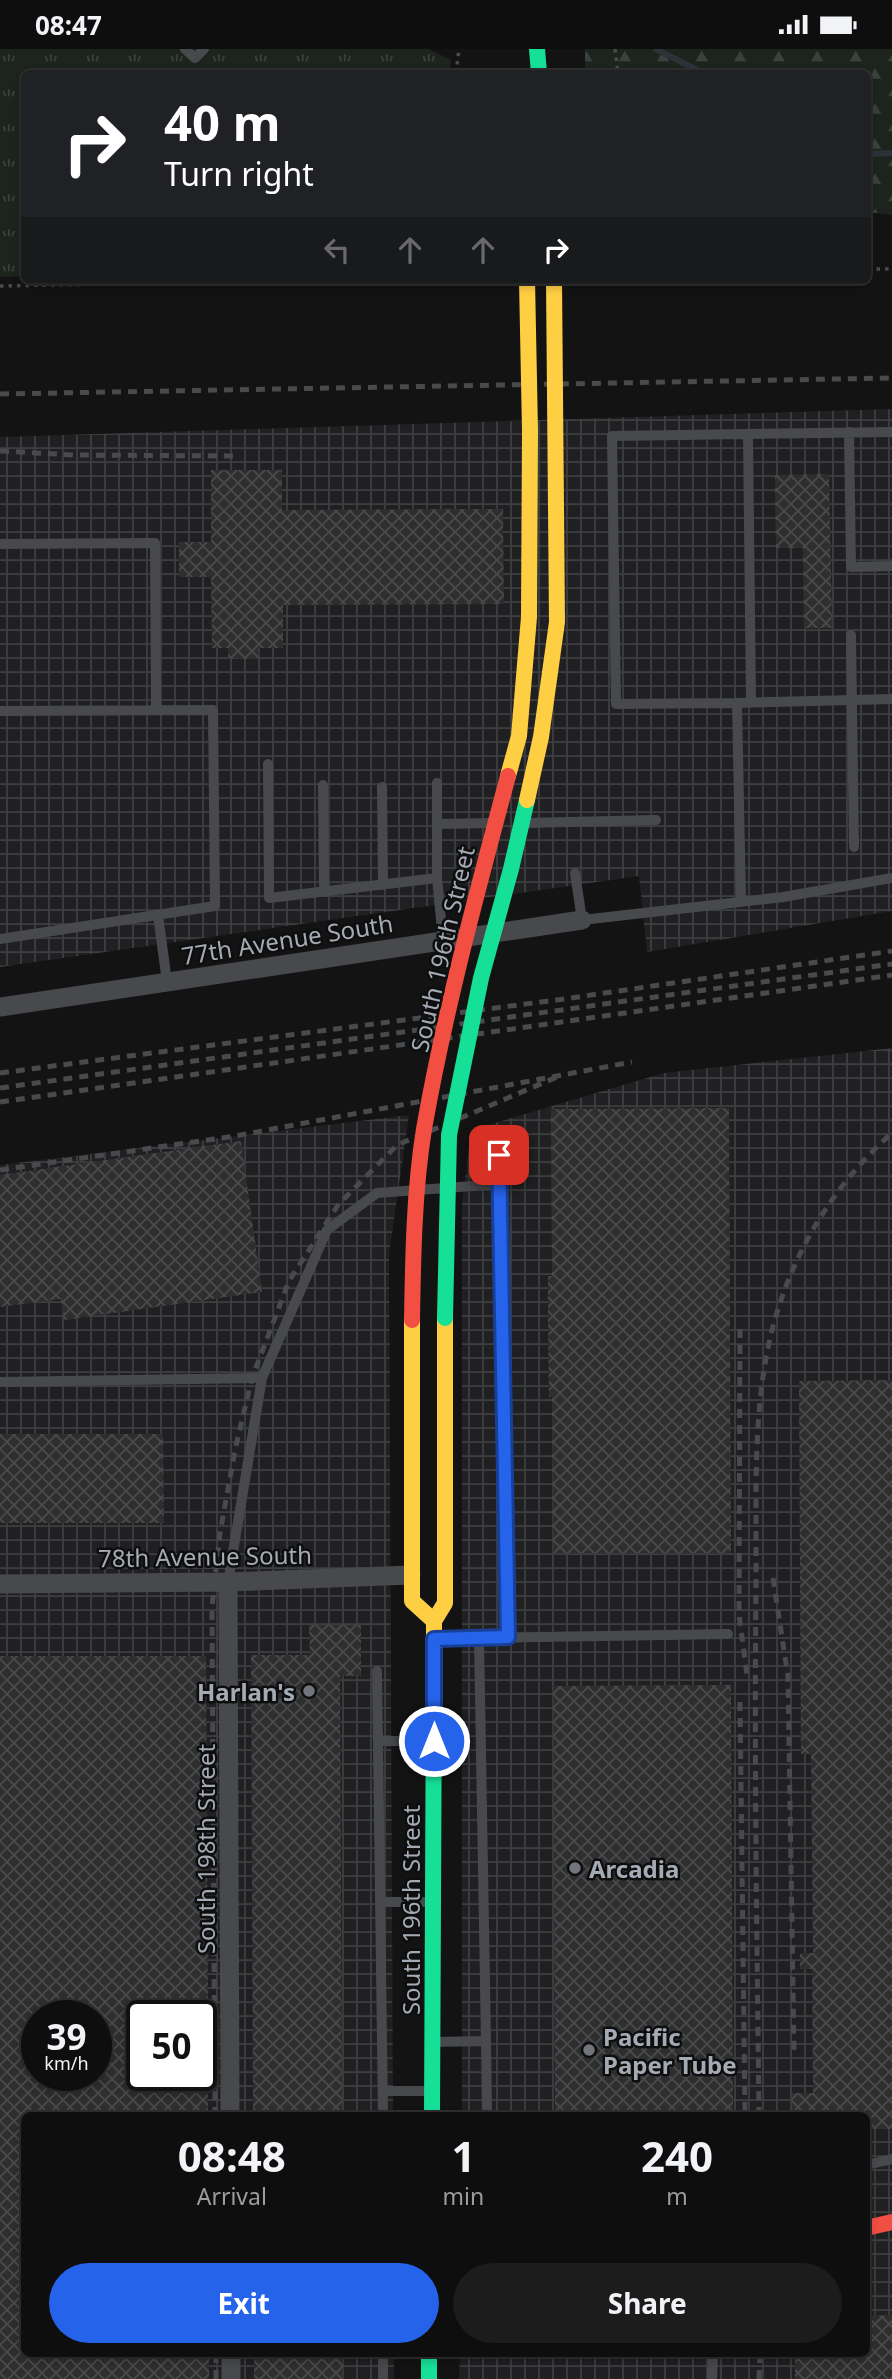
<!DOCTYPE html>
<html lang="en">
<head>
<meta charset="utf-8">
<style>
	:root { --surface:#0e0e0f; --page:#1c1c1d; --text:#f1f3f6; --muted:#9b9c9e; --line:#2e2e2f; --accent:#2563eb }
	body { margin:0; font-family:"Noto Sans",sans-serif; background:var(--page); color:var(--text); height:100vh; display:flex; flex-direction:column; font-size:26px; white-space:nowrap }
	* { box-sizing:border-box; margin:0 }
	p { font-size:23px; color:var(--muted) }
	.icon { flex:none; width:38px; height:38px; fill:none; stroke:currentColor; stroke-width:2; stroke-linecap:round; stroke-linejoin:round }
	.map { position:relative; flex:1; overflow:hidden }
	.sheet { position:absolute; left:21px; top:2063px; width:849px; height:245px; display:flex; flex-direction:column; background:var(--surface); border-radius:10px; box-shadow:0 4px 10px #0003,0 0 0 2px var(--line) }
	.sheet>* { flex:none }
	.hud { position:absolute; left:21px; top:21px; width:850px; height:214px; border-radius:10px; box-shadow:0 4px 10px #0003,0 0 0 2px var(--line); background:#202124; color:#fff; overflow:hidden }
	.speed { position:absolute; left:21px; top:1951px; display:flex; gap:14px; font-size:35px; font-weight:700; text-align:center }
	.speed>* { display:grid; place-content:center; width:91px; height:91px; border-radius:50%; background:var(--surface); box-shadow:0 4px 10px #0003,0 0 0 2px var(--line); line-height:1 }
	.speed small { font-size:18px; font-weight:400 }
	.speed .limit { border:4px solid #111; border-radius:10px; background:#fff; color:#111 }
	.pin { position:absolute; display:grid; place-items:center; width:60px; height:60px; color:#fff; margin:-30px; border-radius:14px; box-shadow:0 4px 10px #0006 }
	.me { position:absolute; width:77px; margin:-38px; rotate:0deg; stroke-linejoin:round; filter:drop-shadow(0 0 5px #0008) }
	.turn { display:flex; align-items:center; gap:24px; height:147px; padding:0 28px; font-size:32px }
	.turn .icon { width:91px; height:91px; stroke-width:2.5 }
	.turn b { display:block; font-size:49px; line-height:60px }
	.lanes { display:flex; align-items:center; height:66px; padding:0 28px; background:#0003; justify-content:center; gap:35px; direction:ltr }
	.lanes .off { opacity:.35 }
	.eta { display:flex; justify-content:space-evenly; align-items:center; height:119px; text-align:center }
	.eta b { font-size:42px; font-weight:700; line-height:49px }
	.cta { display:flex; gap:14px; margin-top:auto; padding:14px 28px }
	.cta a { flex:1; height:80px; border-radius:42px; background:var(--accent); color:#fff; font-size:28px; font-weight:700; line-height:80px; text-align:center }
	.cta a+a { background:var(--page); color:var(--text) }
	.status { display:flex; justify-content:space-between; align-items:center; height:49px; padding:0 35px; background:var(--surface); direction:ltr }
	.status svg { height:19px; fill:currentColor }
	.map>svg:first-child { display:block }
</style>
</head>
<body>
<div class="status"><b>08:47</b><svg viewBox="0 0 49 12"><path d="M0 12V9h3v3zM5 12V6h3v6zM10 12V3h3v9zM15 12V0h3v12zM26 1h20v11H26zM47 4h2v5h-2z"/></svg></div>
<div class="map">
<svg width="892" height="2330" viewBox="0 0 892 2330">
	<defs>
		<pattern id="industrial-grid" width="8" height="8" patternUnits="userSpaceOnUse" patternTransform="scale(1.75)"><rect width="8" height="8" fill="#202022"/><path d="M0 4h8M4 0v8" fill="none" stroke="#3d3e40"/></pattern>
		<pattern id="grass-tufts" width="24" height="20" patternUnits="userSpaceOnUse" patternTransform="scale(1.75)"><rect width="24" height="20" fill="#1d241e"/><path d="M3 7l-1-3M5 7V3M7 7l1-3M15 17l-1-3M17 17v-4M19 17l1-3" fill="none" stroke="#3b413c"/></pattern>
		<pattern id="forest-firs" width="22" height="20" patternUnits="userSpaceOnUse" patternTransform="scale(1.75)"><rect width="22" height="20" fill="#1d241e"/><path d="M5 1l3.5 6h-7zM16 11l3.5 6h-7z" fill="#3b413c"/></pattern>
		<pattern id="building-cross-hatch" width="8" height="8" patternUnits="userSpaceOnUse" patternTransform="scale(1.75)"><rect width="8" height="8" fill="#2e2e2f"/><path d="M0 0l8 8M0 8l8-8" fill="none" stroke="#494a4b"/></pattern>
	</defs>
	<rect width="100%" height="100%" fill="#131314"/>
	<!-- industrial -->
	<path fill="url(#industrial-grid)" fill-rule="evenodd" d="M892 360V862L647 903 639 827 0 918V388Z
		M892 999V2330H459L460 2305H866V2067H462V1155L471 1081 664 1024Z
		M409 1066 389 1205 393 2067H24V2305H394V2330H0V1116ZM37 1967H96V2026H37ZM142 1967H201V2026H142Z"/>
	<!-- grass -->
	<path fill="url(#grass-tufts)" d="M0 0H428L451 11 449 24H24V227L0 228Z"/>
	<!-- forest -->
	<path fill="url(#forest-firs)" d="M585 0H892V166L868 163V24H585Z"/>
	<g fill="none" stroke-linecap="round" stroke-linejoin="round">
		<!-- stream -->
		<path stroke="#2b3338" stroke-width="6" d="M656 0 703 24
			M868 105 892 104"/>
	</g>
	<!-- building -->
	<path fill="url(#building-cross-hatch)" fill-rule="evenodd" d="M211 421H282V461L503 460 504 555 283 556V599H258L259 609 252 610 228 609V599H212L211 528H179V493H211Z
		M829 425 832 579H804L803 499H776L775 426Z
		M729 1059 731 1504H553L552 1347 549 1348 548 1275V1227H552L551 1060Z
		M241 1092 262 1243 64 1271 61 1250 0 1258V1126Z
		M892 1331V2080H866V2067H792V2044H813L812 1920H800V1904H813L811 1705H801L799 1332Z
		M0 1385H163L164 1474H0Z
		M309 1576H361V1627H340L342 2067H253L251 1606H310Z
		M0 1607H206L208 1967H142V2026H208V2067H24V2305H209V2330H0ZM37 1967H96V2026H37Z
		M731 1636 733 2067H555L553 1637Z
		M892 2266V2330H795V2305H866V2267Z
		M254 2305H343V2330H254Z"/>
	<g fill="none" stroke-linecap="round" stroke-linejoin="round">
		<!-- path -->
		<path stroke="#494b4e" stroke-width="3.5" stroke-dasharray="3.5 5" stroke-linecap="butt" d="M615 0 618 24
			M456 24 459 0
			M868 220H892
			M0 237 313 231"/>
		<!-- lane -->
		<path stroke="#48494c" stroke-width="10" d="M185 0 195 9 204 0
			M849 383 851 518 892 517
			M748 385 751 653
			M0 495 155 494 156 661
			M851 586 854 798
			M737 654 892 650
			M0 662 213 661 215 857 0 890
			M268 715 269 849 437 829
			M437 734V829L443 891
			M323 736 324 843
			M382 738 383 836
			M525 774 656 771
			M437 775 493 774
			M575 824 582 871 783 848 892 829
			M741 853 737 654 616 655 612 387 892 383
			M158 866 167 933
			M499 1106 508 1589
			M262 1329 327 1181 377 1144 500 1135
			M0 1333 262 1329 228 1533
			M479 1589 728 1585
			M438 1590 479 1589 486 1992
			M377 1622 383 2067
			M379 1692H430
			M381 1853H429
			M433 1993 486 1992 487 2067
			M383 2042H428
			M866 2116 892 2110
			M383 2330V2305
			M712 2330 713 2305"/>
		<!-- street -->
		<path stroke="#48494c" stroke-width="19" d="M0 958 582 871
			M228 1533 230 2067
			M0 1535 228 1533 411 1526
			M231 2305V2330"/>
		<!-- fast -->
		<path stroke="#16e098" stroke-width="16" d="M537 0 539 24
			M432 2067 434 1631
			M429 2305V2330"/>
		<!-- slow -->
		<path stroke="#ffcf43" stroke-width="16" d="M412 1271V1552L434 1572
			M434 1631V1572L445 1554V1269"/>
		<!-- jam -->
		<path stroke="#f24e42" stroke-width="16" d="M866 2179 892 2173"/>
		<!-- rail -->
		<path stroke="#484a4c" stroke-width="5" stroke-dasharray="9 7" stroke-linecap="butt" d="M0 345 892 329
			M0 402 75 406 234 407
			M0 1024 564 950 892 902
			M0 1039 892 915
			M0 1053 892 926
			M0 1121 235 1087 632 1013
			M740 1280 739 1566 747 1626
			M773 1529 788 1628 794 2006
			M740 1653 745 2067
			M215 2067 212 1558 220 1484 235 1401 252 1329 289 1232 338 1156 397 1096 557 1028
			M759 2067C757 1890 754 1714 756 1538 757 1446 750 1342 780 1254 802 1188 840 1130 892 1084
			M216 2305V2330
			M739 2306V2305
			M759 2330 760 2305"/>
		<!-- fast-bridge -->
		<path stroke="#16e098" stroke-width="16" d="M445 1269 449 1086 481 929 511 820 527 751"/>
		<!-- slow-bridge -->
		<path stroke="#ffcf43" stroke-width="16" d="M508 727 519 687 529 568 530 382 527 231
			M527 751 541 688 557 573 554 231"/>
		<!-- jam-bridge -->
		<path stroke="#f24e42" stroke-width="16" d="M412 1271C413 1208 414 1142 424 1080 445 960 477 844 508 727"/>
	</g>
	<g fill="none" stroke-linecap="round" stroke-linejoin="round">
		<!-- route casing -->
		<g stroke="#184099" stroke-width="18">
			<path id="route" d="M434 1692V1590L508 1588 499 1106"/>
		</g>
		<!-- route -->
		<use href="#route" stroke="#2563eb" stroke-width="12"/>
	</g>
	<!-- markers -->
	<g fill="#72767c" stroke="#0e0e0f" stroke-width="2.5">
		<circle cx="309" cy="1642" r="7"/>
		<circle cx="575" cy="1819" r="7"/>
		<circle cx="589" cy="2001" r="7"/>
	</g>
	<g text-anchor="middle" dominant-baseline="central" stroke-width="5" stroke-linejoin="round" paint-order="stroke">
		<!-- street labels -->
		<g font-size="24" fill="#a5abb4" stroke="#0e0e0f">
			<text transform="translate(287 890) rotate(-9)">77th Avenue South</text>
			<text transform="translate(442 900) rotate(-77)">South 196th Street</text>
			<text transform="translate(205 1507) rotate(-1)">78th Avenue South</text>
			<text transform="translate(205 1800) rotate(-90)">South 198th Street</text>
			<text transform="translate(410 1861) rotate(-90)">South 196th Street</text>
		</g>
		<!-- poi labels -->
		<g font-size="24" font-weight="bold" fill="#a5abb4" stroke="#0e0e0f" text-anchor="start">
			<text x="295" y="1642" text-anchor="end">Harlan's</text>
			<text x="589" y="1819">Arcadia</text>
			<text x="603" y="1987">Pacific<tspan x="603" dy="28">Paper Tube</tspan></text>
		</g>
	</g>
</svg>
<div class="speed"><div>39<small>km/h</small></div><div class="limit">50</div></div>
<div class="pin" style="left:499px;top:1106px;background:#d93025"><svg class="icon" aria-label="arrive" viewBox="0 0 24 24"><path d="M6 21V4h12l-3 4 3 4H6"/></svg></div>
<svg class="me" style="left:434px;top:1692px" viewBox="-20 -20 40 40"><circle r="17" fill="#2563eb" stroke="#fff" stroke-width="3"/><path d="M0-11L8 9 0 5-8 9z" fill="#fff"/></svg>
<div class="hud">
<div class="turn"><svg class="icon" aria-label="right" viewBox="0 0 24 24"><path d="M7 20v-9h11M14 6l5 5-5 5"/></svg><div><b>40 m</b>Turn right</div></div>
<div class="lanes"><svg class="icon off" aria-label="left" viewBox="0 0 24 24"><path d="M17 20v-9H6M10 6l-5 5 5 5"/></svg><svg class="icon off" aria-label="ahead" viewBox="0 0 24 24"><path d="M12 20V5M6 11l6-6 6 6"/></svg><svg class="icon off" aria-label="ahead" viewBox="0 0 24 24"><path d="M12 20V5M6 11l6-6 6 6"/></svg><svg class="icon" aria-label="right" viewBox="0 0 24 24"><path d="M7 20v-9h11M14 6l5 5-5 5"/></svg></div>
</div>
<section class="sheet">
<div class="eta">
<div><b>08:48</b><p>Arrival</p></div>
<div><b>1</b><p>min</p></div>
<div><b>240</b><p>m</p></div>
</div>
<div class="cta"><a>Exit</a><a>Share</a></div>
</section>
</div>
</body>
</html>
